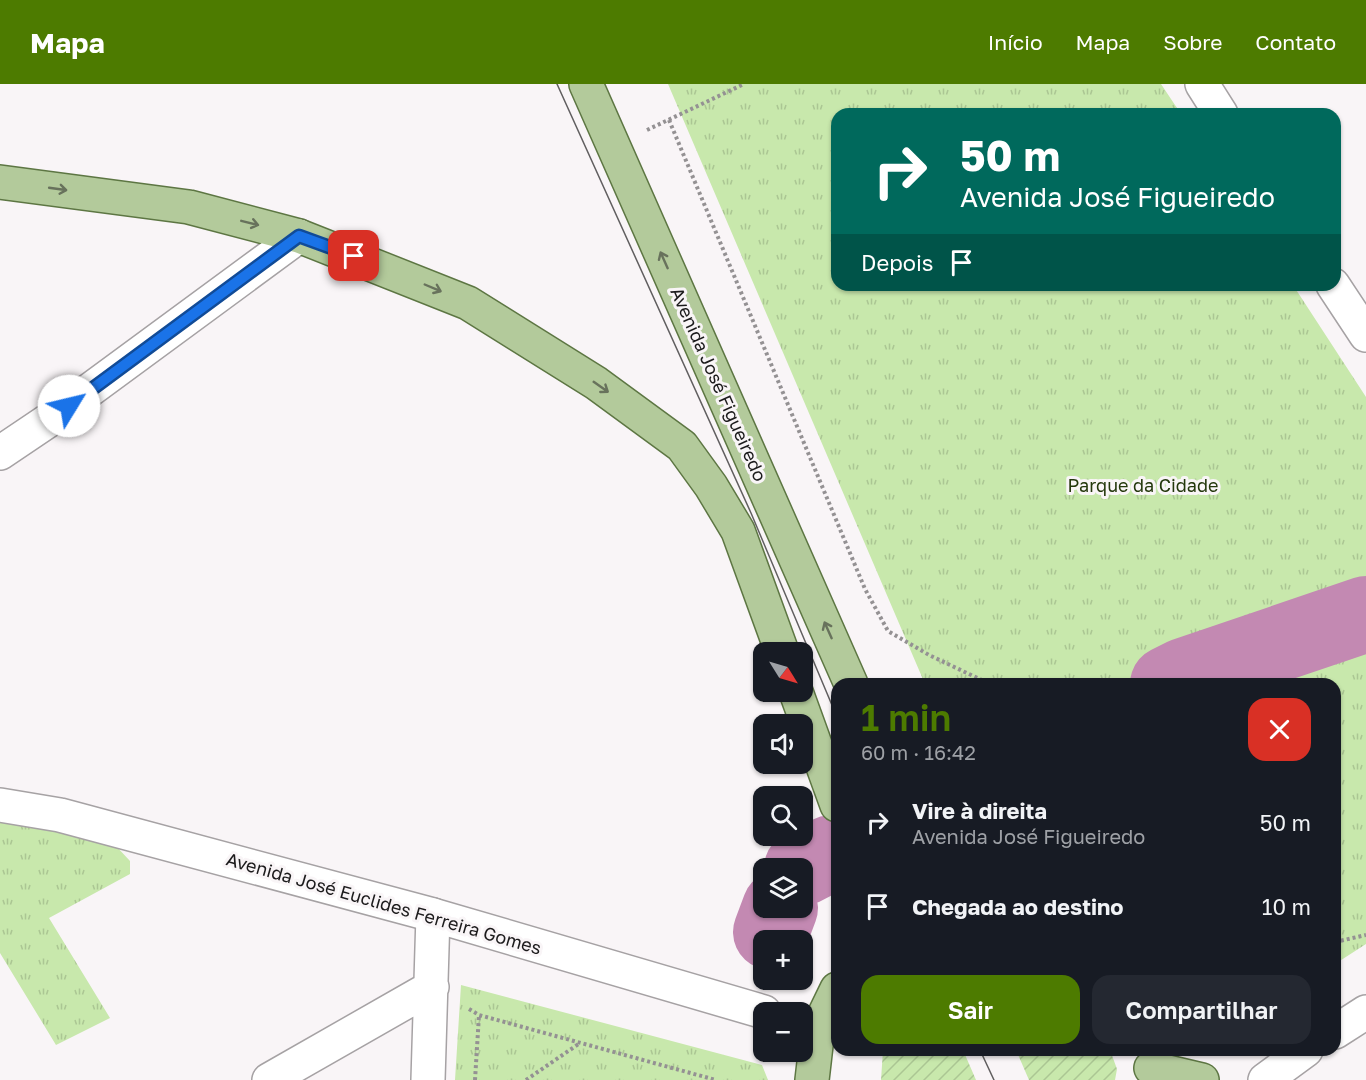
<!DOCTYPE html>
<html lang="pt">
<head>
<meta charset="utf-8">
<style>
	:root { --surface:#171b24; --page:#242831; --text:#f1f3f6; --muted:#9ea1a6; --accent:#4d7b00 }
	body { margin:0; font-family:"Golos Text",sans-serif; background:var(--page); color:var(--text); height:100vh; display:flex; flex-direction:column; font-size:22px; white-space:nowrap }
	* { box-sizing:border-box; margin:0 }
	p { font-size:20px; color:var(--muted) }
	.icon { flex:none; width:33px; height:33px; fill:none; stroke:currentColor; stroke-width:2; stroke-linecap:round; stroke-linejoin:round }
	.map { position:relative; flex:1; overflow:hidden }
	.panel { position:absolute; left:831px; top:594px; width:510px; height:378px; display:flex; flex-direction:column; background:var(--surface); border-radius:18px; box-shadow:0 2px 4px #0004 }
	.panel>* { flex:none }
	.top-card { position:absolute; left:831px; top:24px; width:510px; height:183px; border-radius:18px; box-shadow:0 2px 4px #0004; background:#00695c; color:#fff; overflow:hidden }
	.needle { width:39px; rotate:127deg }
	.buttons { position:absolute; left:753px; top:558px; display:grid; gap:12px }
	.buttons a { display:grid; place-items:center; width:60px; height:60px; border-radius:12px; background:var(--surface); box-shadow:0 2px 4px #0004; font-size:30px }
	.pin { position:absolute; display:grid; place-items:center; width:51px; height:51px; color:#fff; margin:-26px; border-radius:12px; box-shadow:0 3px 9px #0006 }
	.me { position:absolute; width:66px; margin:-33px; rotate:54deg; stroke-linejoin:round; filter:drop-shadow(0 0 4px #0008) }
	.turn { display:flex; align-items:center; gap:21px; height:126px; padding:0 30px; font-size:27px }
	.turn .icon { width:78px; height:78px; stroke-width:2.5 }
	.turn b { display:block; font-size:42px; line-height:51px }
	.then { display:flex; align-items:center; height:57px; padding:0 30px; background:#0003; gap:12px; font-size:22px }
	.round { display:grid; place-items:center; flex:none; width:63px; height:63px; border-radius:18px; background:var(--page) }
	.headline { display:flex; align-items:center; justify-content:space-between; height:102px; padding:0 30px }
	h1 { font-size:36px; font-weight:600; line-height:45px; color:var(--accent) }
	.cta { display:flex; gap:12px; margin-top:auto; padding:12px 30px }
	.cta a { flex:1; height:69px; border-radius:18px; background:var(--accent); color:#fff; font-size:24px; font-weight:600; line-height:69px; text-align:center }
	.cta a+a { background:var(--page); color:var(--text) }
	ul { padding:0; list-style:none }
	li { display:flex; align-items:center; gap:18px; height:84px; padding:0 30px }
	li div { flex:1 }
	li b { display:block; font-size:22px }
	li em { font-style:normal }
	header { display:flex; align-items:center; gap:36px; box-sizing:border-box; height:84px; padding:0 30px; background:var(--accent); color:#fff }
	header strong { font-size:28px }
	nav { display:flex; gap:33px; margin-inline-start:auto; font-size:21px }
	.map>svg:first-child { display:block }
</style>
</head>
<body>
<header>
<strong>Mapa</strong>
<nav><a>Início</a><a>Mapa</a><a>Sobre</a><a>Contato</a></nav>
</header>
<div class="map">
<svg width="1366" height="996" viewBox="0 0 1366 996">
	<defs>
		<pattern id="park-tufts" width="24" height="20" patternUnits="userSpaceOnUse" patternTransform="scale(1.5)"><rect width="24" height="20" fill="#c8e8ac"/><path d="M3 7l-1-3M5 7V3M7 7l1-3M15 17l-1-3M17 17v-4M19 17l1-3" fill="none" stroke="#abc693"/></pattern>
		<pattern id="garden-furrows" width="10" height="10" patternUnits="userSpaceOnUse" patternTransform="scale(1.5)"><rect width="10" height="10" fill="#c8e8ac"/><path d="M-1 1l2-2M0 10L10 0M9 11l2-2" fill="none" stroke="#abc693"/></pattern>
	</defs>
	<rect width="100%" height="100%" fill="#f9f5f7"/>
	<!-- park -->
	<path fill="url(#park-tufts)" d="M668 0H1161L1181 30H837V201H1293L1366 313V860L1335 880V600H925Z
		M0 735 66 747 116 762 130 777V790L49 834 110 934 56 961 0 869Z
		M461 901 762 981 768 996H455Z"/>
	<!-- garden -->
	<path fill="url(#garden-furrows)" d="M883 966H963L976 996H881Z
		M1016 966H1110L1117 985 1115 996H1029Z"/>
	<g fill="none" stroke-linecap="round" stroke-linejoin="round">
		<!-- river -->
		<path stroke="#c389b2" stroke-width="76" d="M1168 600 1184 592 1366 530
			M802 784 831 769
			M771 848 780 824"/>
		<!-- minor casing -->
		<g stroke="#a6a2a4" stroke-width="36">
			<path id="minor" d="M1202 0 1221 30
				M1333 201 1366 251
				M0 369 49 336 299 152
				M1335 948 1366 928
				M269 996 432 903
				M428 996 433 831
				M1265 996 1306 966"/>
		</g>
		<!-- tertiary casing -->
		<g stroke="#a6a2a4" stroke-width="36">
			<path id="tertiary" d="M0 721 60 731 433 831 764 928"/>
		</g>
		<!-- primary casing -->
		<g stroke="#5d7643" stroke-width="36">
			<path id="primary" d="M586 0 851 600
				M0 98 189 123 299 152 468 219 596 299 682 362 711 402 738 447 782 568
				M796 608 837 721
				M1151 984 1202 996
				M812 996 818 944 837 905"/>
		</g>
		<!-- path -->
		<path stroke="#949193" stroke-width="4" stroke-dasharray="3 3" stroke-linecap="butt" d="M669 36 865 505 888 547 929 571 990 600
			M647 46 744 0
			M1335 858 1366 851
			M469 925 479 931 716 996
			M475 996 479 931
			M526 996 580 959"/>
		<!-- minor -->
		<use href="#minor" stroke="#fff" stroke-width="33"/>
		<!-- tertiary -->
		<use href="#tertiary" stroke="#fff" stroke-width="33"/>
		<!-- primary -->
		<use href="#primary" stroke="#b3ca9b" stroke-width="33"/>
		<!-- tram -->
		<path stroke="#615f60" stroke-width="1.5" d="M557 0 751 429 837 633
			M980 966 994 996"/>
	</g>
	<!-- one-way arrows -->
	<defs><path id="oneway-shaft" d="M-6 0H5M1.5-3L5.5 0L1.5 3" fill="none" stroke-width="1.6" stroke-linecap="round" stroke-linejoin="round" transform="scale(1.5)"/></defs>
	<g stroke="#68725c">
		<use href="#oneway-shaft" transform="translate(58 105) rotate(8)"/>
		<use href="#oneway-shaft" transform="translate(250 139) rotate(14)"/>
		<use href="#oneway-shaft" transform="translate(664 176) rotate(-114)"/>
		<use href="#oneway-shaft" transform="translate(433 204) rotate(23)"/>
		<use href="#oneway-shaft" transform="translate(601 303) rotate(35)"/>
		<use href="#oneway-shaft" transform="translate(828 546) rotate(-114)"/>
	</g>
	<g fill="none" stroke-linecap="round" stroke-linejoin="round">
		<!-- route casing -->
		<g stroke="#114b97" stroke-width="15">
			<path id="route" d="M69 322 299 152 354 172"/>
		</g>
		<!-- route -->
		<use href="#route" stroke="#1a73e8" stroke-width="10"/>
	</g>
	<g text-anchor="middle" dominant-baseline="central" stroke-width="6" stroke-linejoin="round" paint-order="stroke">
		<!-- street labels -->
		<g font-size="18" fill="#1c1b1c" stroke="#f9f5f7">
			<text transform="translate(719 300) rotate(66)">Avenida José Figueiredo</text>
			<text transform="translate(384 819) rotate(16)">Avenida José Euclides Ferreira Gomes</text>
		</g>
		<!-- park labels -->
		<g font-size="18" fill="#24380c" stroke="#f9f5f7">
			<text x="1143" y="401">Parque da Cidade</text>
		</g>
	</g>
</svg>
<div class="buttons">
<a><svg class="needle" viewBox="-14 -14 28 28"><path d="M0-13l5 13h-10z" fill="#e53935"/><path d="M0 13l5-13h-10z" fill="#9ea1a6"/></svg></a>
<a><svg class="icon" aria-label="sound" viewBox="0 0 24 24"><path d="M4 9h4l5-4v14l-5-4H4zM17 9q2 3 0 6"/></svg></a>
<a><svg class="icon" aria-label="search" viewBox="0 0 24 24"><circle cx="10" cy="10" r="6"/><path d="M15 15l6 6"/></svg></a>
<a><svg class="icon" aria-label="layers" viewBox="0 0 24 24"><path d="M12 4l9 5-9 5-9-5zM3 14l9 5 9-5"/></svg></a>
<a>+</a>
<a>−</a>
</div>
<div class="pin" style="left:354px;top:172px;background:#d93025"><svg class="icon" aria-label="arrive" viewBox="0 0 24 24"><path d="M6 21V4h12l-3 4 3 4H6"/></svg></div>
<svg class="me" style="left:69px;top:322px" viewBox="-20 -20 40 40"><circle r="19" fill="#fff"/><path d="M0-13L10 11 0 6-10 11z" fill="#1a73e8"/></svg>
<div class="top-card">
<div class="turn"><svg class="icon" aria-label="right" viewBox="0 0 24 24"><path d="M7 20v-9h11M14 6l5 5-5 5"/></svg><div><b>50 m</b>Avenida José Figueiredo</div></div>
<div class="then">Depois<svg class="icon" aria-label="arrive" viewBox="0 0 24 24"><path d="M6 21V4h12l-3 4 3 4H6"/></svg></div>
</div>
<section class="panel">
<div class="headline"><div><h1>1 min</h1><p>60 m · 16:42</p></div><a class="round" style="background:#d93025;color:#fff"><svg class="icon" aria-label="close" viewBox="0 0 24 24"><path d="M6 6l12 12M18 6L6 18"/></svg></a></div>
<ul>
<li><svg class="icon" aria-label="right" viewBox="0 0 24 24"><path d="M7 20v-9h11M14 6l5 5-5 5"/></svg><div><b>Vire à direita</b><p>Avenida José Figueiredo</p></div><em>50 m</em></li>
<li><svg class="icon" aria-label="arrive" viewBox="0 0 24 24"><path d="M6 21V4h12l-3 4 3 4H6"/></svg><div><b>Chegada ao destino</b></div><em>10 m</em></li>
</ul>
<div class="cta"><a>Sair</a><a>Compartilhar</a></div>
</section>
</div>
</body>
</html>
